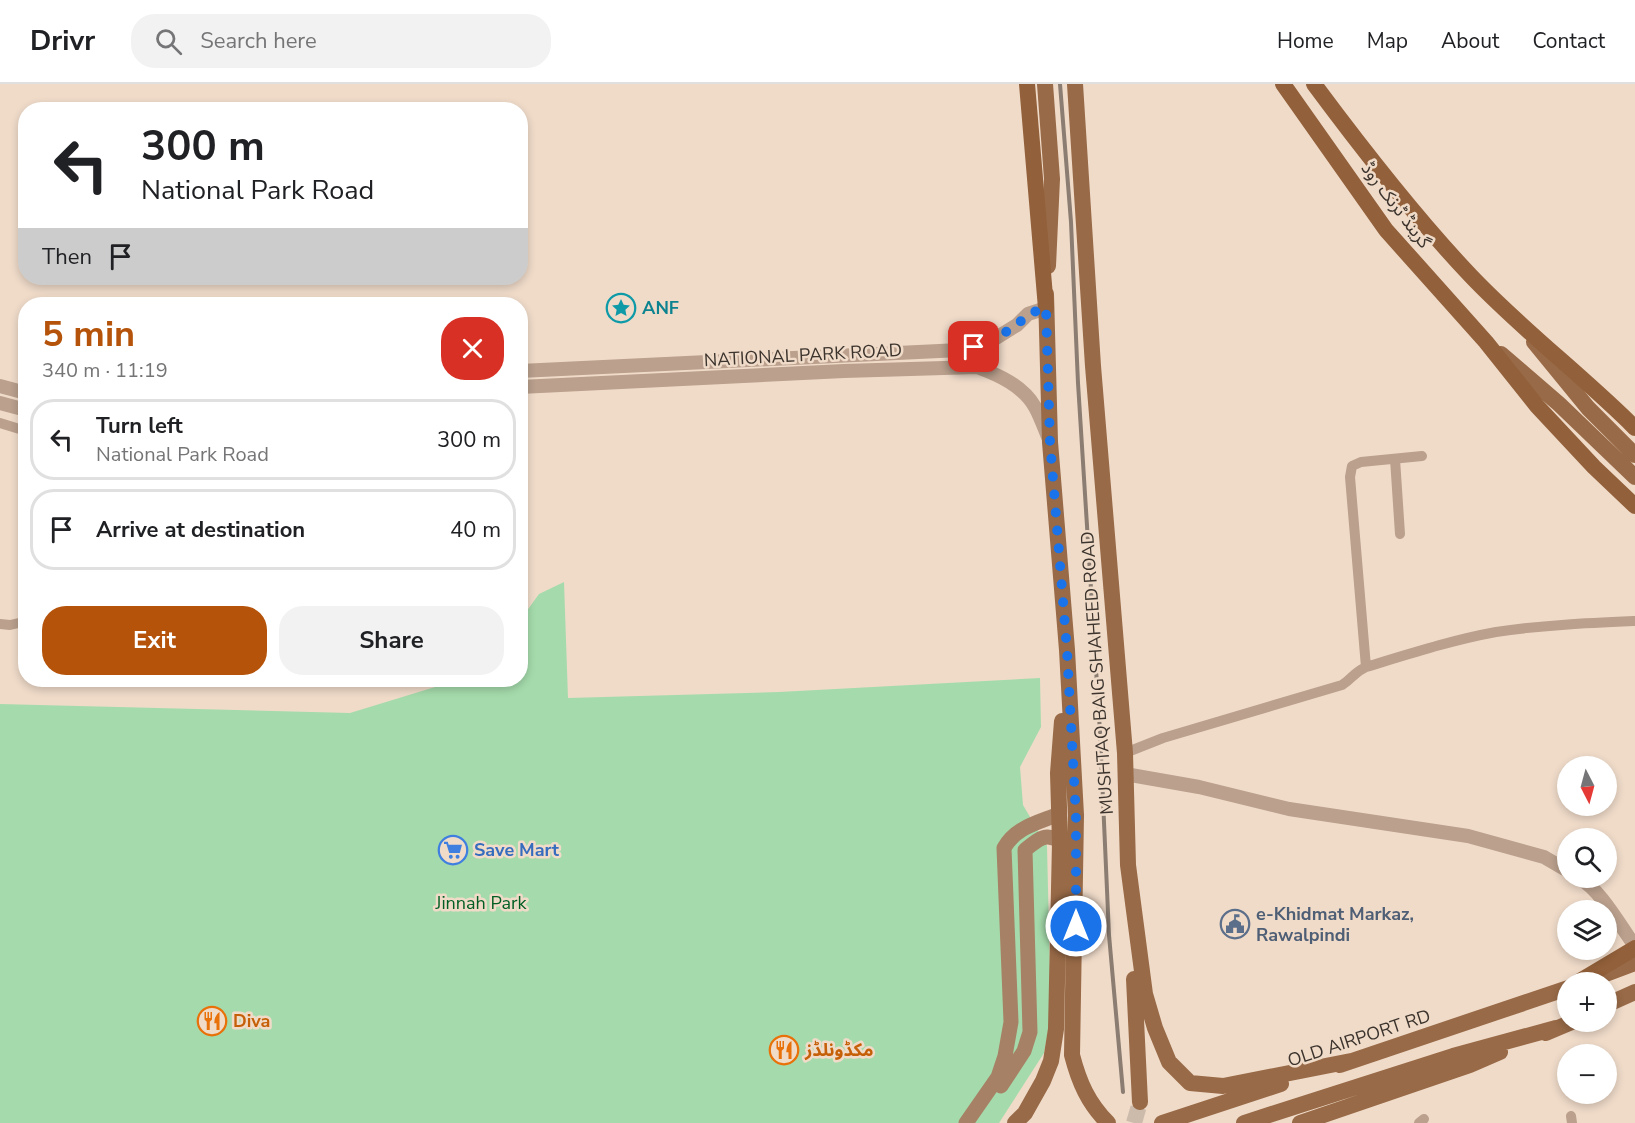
<!DOCTYPE html>
<html lang="en">
<head>
<meta charset="utf-8">
<style>
	:root { --surface:#fff; --page:#f2f2f2; --text:#202124; --muted:#757577; --line:#e0e0e0; --accent:#b45309 }
	body { margin:0; font-family:"Nunito Sans","Noto Sans Arabic",sans-serif; background:var(--page); color:var(--text); height:100vh; display:flex; flex-direction:column; font-size:22px; white-space:nowrap }
	* { box-sizing:border-box; margin:0 }
	p { font-size:20px; color:var(--muted) }
	.icon { flex:none; width:33px; height:33px; fill:none; stroke:currentColor; stroke-width:2; stroke-linecap:round; stroke-linejoin:round }
	.map { position:relative; flex:1; overflow:hidden }
	.side { position:absolute; left:18px; top:213px; width:510px; height:390px; display:flex; flex-direction:column; background:var(--surface); border-radius:24px; box-shadow:0 3px 9px #0003 }
	.side>* { flex:none }
	.banner { position:absolute; left:18px; top:18px; width:510px; height:183px; border-radius:24px; box-shadow:0 3px 9px #0003; background:#fff; color:var(--text); overflow:hidden }
	.needle { width:39px; rotate:174deg }
	.buttons { position:absolute; left:1557px; top:672px; display:grid; gap:12px }
	.buttons a { display:grid; place-items:center; width:60px; height:60px; border-radius:50%; background:var(--surface); box-shadow:0 3px 9px #0003; font-size:30px }
	.pin { position:absolute; display:grid; place-items:center; width:51px; height:51px; color:#fff; margin:-26px; border-radius:12px; box-shadow:0 3px 9px #0006 }
	.me { position:absolute; width:66px; margin:-33px; rotate:0deg; stroke-linejoin:round; filter:drop-shadow(0 0 4px #0008) }
	.turn { display:flex; align-items:center; gap:21px; height:126px; padding:0 24px; font-size:27px }
	.turn .icon { width:78px; height:78px; stroke-width:2.5 }
	.turn b { display:block; font-size:42px; line-height:51px }
	.then { display:flex; align-items:center; height:57px; padding:0 24px; background:#0003; gap:12px; font-size:22px }
	.round { display:grid; place-items:center; flex:none; width:63px; height:63px; border-radius:24px; background:var(--page) }
	.summary { display:flex; align-items:center; justify-content:space-between; height:102px; padding:0 24px }
	h1 { font-size:36px; font-weight:700; line-height:45px; color:var(--accent) }
	.primary-button { display:flex; gap:12px; margin-top:auto; padding:12px 24px }
	.primary-button a { flex:1; height:69px; border-radius:24px; background:var(--accent); color:#fff; font-size:24px; font-weight:700; line-height:69px; text-align:center }
	.primary-button a+a { background:var(--page); color:var(--text) }
	ul { padding:0; list-style:none }
	li { display:flex; align-items:center; gap:18px; height:81px; margin:0 12px 9px; padding:0 12px; border:3px solid var(--line); border-radius:24px }
	li div { flex:1 }
	li b { display:block; font-size:22px }
	li em { font-style:normal }
	header { display:flex; align-items:center; gap:36px; box-sizing:border-box; height:84px; padding:0 30px; background:var(--surface); border-bottom:2px solid var(--line) }
	header strong { font-size:28px }
	nav { display:flex; gap:33px; margin-inline-start:auto; font-size:21px }
	.search { width:420px; height:54px; background:var(--page); display:flex; align-items:center; gap:15px; box-sizing:border-box; padding:0 21px; border-radius:24px; color:var(--muted); font-size:22px }
	.map>svg:first-child { display:block }
</style>
</head>
<body>
<header>
<strong>Drivr</strong>
<div class="search"><svg class="icon" aria-label="search" viewBox="0 0 24 24"><circle cx="10" cy="10" r="6"/><path d="M15 15l6 6"/></svg>Search here</div>
<nav><a>Home</a><a>Map</a><a>About</a><a>Contact</a></nav>
</header>
<div class="map">
<svg width="1635" height="1039" viewBox="0 0 1635 1039">
	<rect width="100%" height="100%" fill="#f0dbc9"/>
	<!-- green -->
	<path fill="#a5dbac" d="M564 498 568 614 779 608 1040 594 1041 643 1020 683 1023 721 1047 762 1051 931 1044 969 999 1039H0V620L350 629 458 596H520L521 535 539 510Z"/>
	<g fill="none" stroke-linecap="round" stroke-linejoin="round">
		<!-- primary-tunnel -->
		<path stroke="#ccbaaa" stroke-width="16" stroke-dasharray="16 8" stroke-linecap="butt" d="M1134 1039 1140 1018"/>
		<!-- minor -->
		<path stroke="#baa08d" stroke-width="10" d="M0 339 26 347
			M1395 375 1400 450
			M0 540 10 541 23 538 26 535
			M1366 583 1350 393 1352 382 1361 378 1422 372
			M1125 669 1163 654 1342 601C1353 594 1353 589 1366 583 1409 570 1452 556 1496 548 1542 541 1589 539 1635 537
			M1571 1032 1572 1039
			M1419 1039 1424 1035"/>
		<!-- tertiary -->
		<path stroke="#baa08d" stroke-width="14" d="M520 287 960 266 988 259 1017 241 1028 230 1046 224
			M0 302 26 309
			M520 303 844 287 977 283C999 291 1023 302 1035 323 1040 332 1044 343 1048 353
			M0 319 26 326
			M1125 690 1199 703 1289 725 1468 752 1544 773 1568 787
			M1579 794C1601 806 1620 842 1635 862"/>
		<!-- secondary -->
		<path stroke="#a78165" stroke-width="15" d="M1001 1002 1024 967 1030 948 1025 766C1037 756 1046 747 1060 758
			M966 1039 998 993 1005 972 1011 938 1004 764C1016 743 1037 739 1059 730"/>
		<!-- primary -->
		<path stroke="#986a47" stroke-width="16" d="M1045 0 1052 95 1048 182
			M1075 0 1093 282 1125 669 1128 781 1145 910 1155 944 1169 978 1190 999 1223 1002 1351 977
			M1046 210 1050 358 1067 566 1076 731 1072 971C1079 998 1088 1019 1108 1039
			M1534 258 1588 324 1635 371
			M1501 270 1559 320 1635 393
			M1134 895 1140 1018
			M1587 897 1635 879
			M1606 921 1635 908
			M1546 949 1572 938
			M1340 981 1568 904
			M1015 1039 1025 1029 1043 997 1051 977 1056 945 1060 758 1058 689 1062 637
			M1162 1039 1281 1000
			M1244 1039 1453 972 1556 944
			M1300 1039 1470 981 1500 968"/>
		<!-- trunk -->
		<path stroke="#92603a" stroke-width="16" d="M1027 0 1046 224
			M1283 0 1386 146 1486 258 1537 322 1594 383 1635 422
			M1314 0C1363 66 1414 132 1470 191 1522 246 1582 291 1635 344
			M1578 898 1635 864"/>
		<!-- rail -->
		<path stroke="#8b7d71" stroke-width="4" d="M1060 0 1071 138 1078 299 1100 648 1109 851 1123 1008"/>
	</g>
	<g fill="none" stroke-linecap="round" stroke-linejoin="round">
		<!-- route -->
		<path stroke="#1a73e8" stroke-width="10" stroke-dasharray="0 18" d="M974 263 988 259 1017 241 1028 230 1046 224 1050 358 1067 566 1076 732V842"/>
	</g>
	<!-- icons -->
	<defs>
		<g id="sight-ring" transform="scale(1.5)"><circle r="9.5" fill="#f0dbc9" stroke="#0f9aa8" stroke-width="1.5"/><path d="M0-6L1.8-2.2L6-1.7L2.9 1.2L3.7 5.4L0 3.3L-3.7 5.4L-2.9 1.2L-6-1.7L-1.8-2.2Z" fill="#0f9aa8"/></g>
		<g id="supermarket-ring" transform="scale(1.5)"><circle r="9.5" fill="#f0dbc9" stroke="#3f7fe0" stroke-width="1.5"/><path d="M-6-5.5h2.5l.6 2H6L4.5 2H-2.5L-4.4-4H-6ZM-1.5 3.2a1.3 1.3 0 1 0 .1 0ZM3 3.2a1.3 1.3 0 1 0 .1 0Z" fill="#3f7fe0"/></g>
		<g id="civic-ring" transform="scale(1.5)"><circle r="9.5" fill="#f0dbc9" stroke="#5c6f8a" stroke-width="1.5"/><path d="M-.6-6.5H3V-4.5H.6V-3L4-1V1h2V6H-6V1h2V-1L-.6-3ZM-1.2 2.5V6h2.4V2.5Z" fill="#5c6f8a"/></g>
		<g id="restaurant-ring" transform="scale(1.5)"><circle r="9.5" fill="#f0dbc9" stroke="#e8710a" stroke-width="1.5"/><path d="M-5-6h1v4h1v-4h1v4h1v-4h1v5L-1.5 .5V6h-2V.5L-5-1ZM5-6V6H3V1.5H1.5Q1.5-4 5-6Z" fill="#e8710a"/></g>
	</defs>
	<g fill-rule="evenodd">
		<use href="#sight-ring" x="621" y="224"/>
		<use href="#supermarket-ring" x="453" y="766"/>
		<use href="#civic-ring" x="1235" y="840"/>
		<use href="#restaurant-ring" x="212" y="937"/>
		<use href="#restaurant-ring" x="784" y="966"/>
	</g>
	<g text-anchor="middle" dominant-baseline="central" stroke-width="5" stroke-linejoin="round" paint-order="stroke">
		<!-- street labels -->
		<g font-size="18" fill="#3c342d" stroke="#f0dbc9">
			<text transform="translate(1396 121) rotate(53)">گرینڈ ٹرنک روڈ</text>
			<text transform="translate(803 271) rotate(-3)">NATIONAL PARK ROAD</text>
			<text transform="translate(1097 589) rotate(-94)">MUSHTAQ BAIG SHAHEED ROAD</text>
			<text transform="translate(1359 954) rotate(-18)">OLD AIRPORT RD</text>
		</g>
		<!-- culture labels -->
		<g font-size="18" font-weight="bold" fill="#0d838f" stroke="#f0dbc9" text-anchor="start">
			<text x="642" y="224">ANF</text>
		</g>
		<!-- shop labels -->
		<g font-size="18" font-weight="bold" fill="#366cbe" stroke="#f0dbc9" text-anchor="start">
			<text x="474" y="766">Save Mart</text>
		</g>
		<!-- park labels -->
		<g font-size="18" fill="#015e23" stroke="#f0dbc9">
			<text x="481" y="819">Jinnah Park</text>
		</g>
		<!-- service labels -->
		<g font-size="18" font-weight="bold" fill="#4e5e75" stroke="#f0dbc9" text-anchor="start">
			<text x="1256" y="830">e-Khidmat Markaz,<tspan x="1256" dy="21">Rawalpindi</tspan></text>
		</g>
		<!-- food labels -->
		<g font-size="18" font-weight="bold" fill="#c56008" stroke="#f0dbc9" text-anchor="start">
			<text x="233" y="937">Diva</text>
			<text x="805" y="966">مکڈونلڈز</text>
		</g>
	</g>
</svg>
<div class="buttons">
<a><svg class="needle" viewBox="-14 -14 28 28"><path d="M0-13l5 13h-10z" fill="#e53935"/><path d="M0 13l5-13h-10z" fill="#757577"/></svg></a>
<a><svg class="icon" aria-label="search" viewBox="0 0 24 24"><circle cx="10" cy="10" r="6"/><path d="M15 15l6 6"/></svg></a>
<a><svg class="icon" aria-label="layers" viewBox="0 0 24 24"><path d="M12 4l9 5-9 5-9-5zM3 14l9 5 9-5"/></svg></a>
<a>+</a>
<a>−</a>
</div>
<div class="pin" style="left:974px;top:263px;background:#d93025"><svg class="icon" aria-label="arrive" viewBox="0 0 24 24"><path d="M6 21V4h12l-3 4 3 4H6"/></svg></div>
<svg class="me" style="left:1076px;top:842px" viewBox="-20 -20 40 40"><circle r="17" fill="#1a73e8" stroke="#fff" stroke-width="3"/><path d="M0-11L8 9 0 5-8 9z" fill="#fff"/></svg>
<div class="banner">
<div class="turn"><svg class="icon" aria-label="left" viewBox="0 0 24 24"><path d="M17 20v-9H6M10 6l-5 5 5 5"/></svg><div><b>300 m</b>National Park Road</div></div>
<div class="then">Then<svg class="icon" aria-label="arrive" viewBox="0 0 24 24"><path d="M6 21V4h12l-3 4 3 4H6"/></svg></div>
</div>
<section class="side">
<div class="summary"><div><h1>5 min</h1><p>340 m · 11:19</p></div><a class="round" style="background:#d93025;color:#fff"><svg class="icon" aria-label="close" viewBox="0 0 24 24"><path d="M6 6l12 12M18 6L6 18"/></svg></a></div>
<ul>
<li><svg class="icon" aria-label="left" viewBox="0 0 24 24"><path d="M17 20v-9H6M10 6l-5 5 5 5"/></svg><div><b>Turn left</b><p>National Park Road</p></div><em>300 m</em></li>
<li><svg class="icon" aria-label="arrive" viewBox="0 0 24 24"><path d="M6 21V4h12l-3 4 3 4H6"/></svg><div><b>Arrive at destination</b></div><em>40 m</em></li>
</ul>
<div class="primary-button"><a>Exit</a><a>Share</a></div>
</section>
</div>
</body>
</html>
